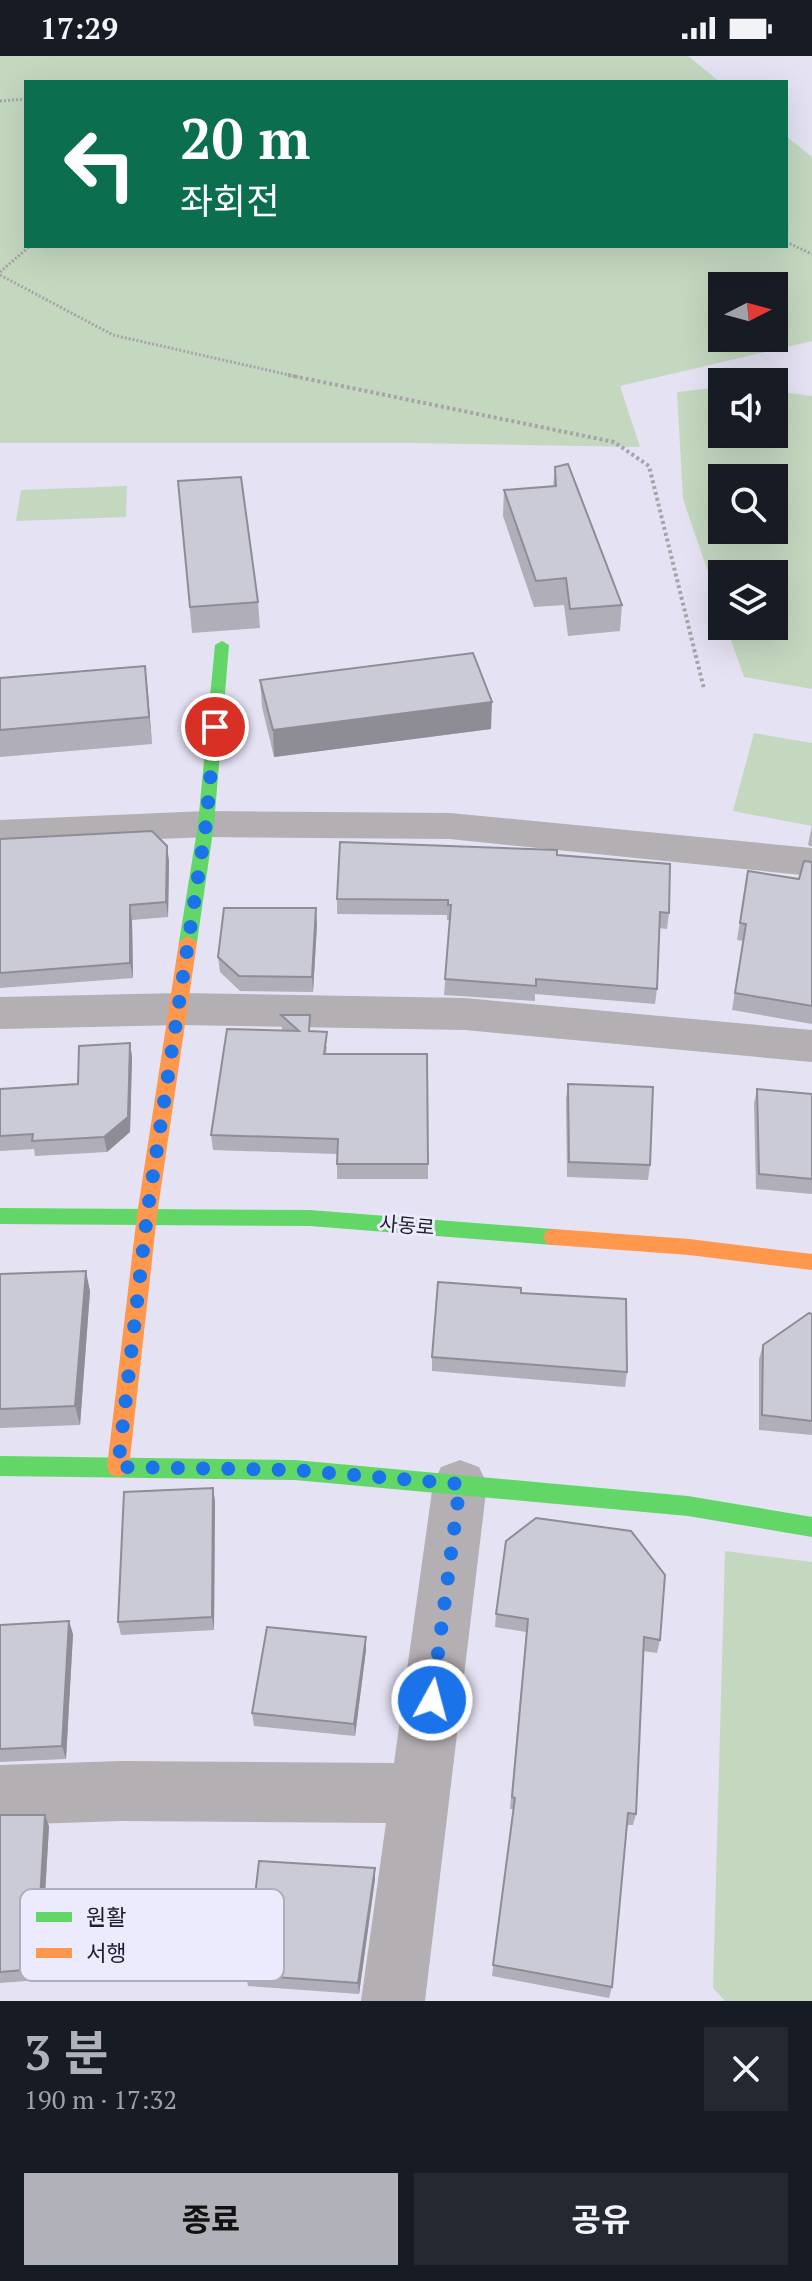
<!DOCTYPE html>
<html lang="ko">
<head>
<meta charset="utf-8">
<style>
	:root { --surface:#171b24; --page:#242831; --text:#f1f3f6; --muted:#9ea1a6; --accent:#b1b2b9 }
	body { margin:0; font-family:"PT Serif","Noto Sans KR",serif; background:var(--page); color:var(--text); height:100vh; display:flex; flex-direction:column; font-size:30px; white-space:nowrap }
	* { box-sizing:border-box; margin:0 }
	p { font-size:26px; color:var(--muted) }
	.icon { flex:none; width:44px; height:44px; fill:none; stroke:currentColor; stroke-width:2; stroke-linecap:round; stroke-linejoin:round }
	.map { position:relative; height:1945px; overflow:hidden }
	.drawer { display:flex; flex-direction:column; background:var(--surface); flex:1 }
	.drawer>* { flex:none }
	.top-card { position:absolute; left:24px; top:24px; width:764px; height:168px; border-radius:0px; box-shadow:0 8px 32px #0002; background:#0b6e4f; color:#fff; overflow:hidden }
	.needle { width:52px; rotate:84deg }
	.buttons { position:absolute; left:708px; top:216px; display:grid; gap:16px }
	.buttons a { display:grid; place-items:center; width:80px; height:80px; border-radius:0px; background:var(--surface); box-shadow:0 8px 32px #0002; font-size:40px }
	.pin { position:absolute; display:grid; place-items:center; width:68px; height:68px; color:#fff; margin:-34px; border:4px solid #fff; border-radius:50%; box-shadow:0 2px 8px #0007 }
	.me { position:absolute; width:88px; margin:-44px; rotate:7deg; stroke-linejoin:round; filter:drop-shadow(0 0 6px #0008) }
	.turn { display:flex; align-items:center; gap:28px; height:168px; padding:0 24px; font-size:36px }
	.turn .icon { width:104px; height:104px; stroke-width:2.5 }
	.turn b { display:block; font-size:56px; line-height:68px }
	.round { display:grid; place-items:center; flex:none; width:84px; height:84px; border-radius:0px; background:var(--page) }
	.headline { display:flex; align-items:center; justify-content:space-between; height:136px; padding:0 24px }
	h1 { font-size:48px; font-weight:700; line-height:60px; color:var(--accent) }
	.button { display:flex; gap:16px; margin-top:auto; padding:16px 24px }
	.button a { flex:1; height:92px; border-radius:0px; background:var(--accent); color:#111; font-size:32px; font-weight:700; line-height:92px; text-align:center }
	.button a+a { background:var(--page); color:var(--text) }
	.status { display:flex; justify-content:space-between; align-items:center; height:56px; padding:0 40px; background:var(--surface); direction:ltr }
	.status svg { height:22px; fill:currentColor }
	.map>svg:first-child { display:block }
</style>
</head>
<body>
<div class="status"><b>17:29</b><svg viewBox="0 0 49 12"><path d="M0 12V9h3v3zM5 12V6h3v6zM10 12V3h3v9zM15 12V0h3v12zM26 1h20v11H26zM47 4h2v5h-2z"/></svg></div>
<div class="map">
<svg width="812" height="1945" viewBox="0 0 812 1945">
	<rect width="100%" height="100%" fill="#e4e2f3"/>
	<!-- green -->
	<path fill="#c4d8c0" fill-rule="evenodd" d="M0 0H688L720 26H26V190H786V80L812 101V285L620 330 640 391 417 387H0ZM722 230H774V282H722Z
		M722 331V378H774V335L812 340V633L744 621 726 570H774V518H722V557L683 443 677 336ZM722 422H774V474H722Z
		M127 430 126 461 16 465 21 434Z
		M754 677 812 687V770L733 755Z
		M725 1495 812 1506V1945H725L713 1932Z"/>
	<g fill="none" stroke-linecap="round" stroke-linejoin="round">
		<!-- path-far1 -->
		<path stroke="#a7a3a8" stroke-width="3" stroke-dasharray="2 2" stroke-linecap="butt" d="M0 45 26 43
			M786 186 812 198
			M0 216 30 190
			M0 219 113 279 298 321"/>
		<!-- path -->
		<path stroke="#a7a3a8" stroke-width="4" stroke-dasharray="3 3" stroke-linecap="butt" d="M288 319 614 386 649 410 704 633"/>
		<!-- street -->
		<path fill="#b4afb2" fill-rule="evenodd" d="M206 755 450 757 812 792V820L450 783 206 781 0 790V764Z
			M180 937 465 942 812 974V1006L465 974 180 969 0 973V941Z
			M460 1404 479 1411 487 1428 425 1945H361L386 1767 122 1765 0 1769V1709L122 1705 394 1707 433 1428 441 1411Z"/>
		<!-- fast -->
		<path fill="#63d668" fill-rule="evenodd" d="M222 585 229 589 214 768 197 886 188 892 179 886 198 768 215 589Z
			M0 1152 310 1154 553 1173 560 1175 563 1181 560 1187 553 1189 310 1170 0 1168Z
			M0 1400 295 1404 688 1440 812 1461V1481L688 1460 295 1424 0 1420Z"/>
		<!-- slow -->
		<path fill="#ff974d" fill-rule="evenodd" d="M188 880 197 886 157 1159 129 1411 126 1418 118 1421 110 1418 107 1411 137 1159 179 886Z
			M553 1173 689 1183 812 1198V1214L689 1199 553 1189 546 1187 543 1181 546 1175Z"/>
	</g>
	<!-- wall -->
	<path fill="#afaeb9" d="M555 411 622 549 620 575 568 580 564 549 534 551 503 460 504 434 553 430Z
		M178 425 258 546 260 572 192 577Z
		M145 610 152 688 0 701V622Z
		M260 624 491 673 274 701 262 651Z
		M812 769V791L808 789Z
		M0 783 167 790 169 806 168 861 132 864 133 922 0 932Z
		M557 799 669 857 667 873 659 872 657 933 655 948 535 938V945L444 939 450 864H447V859L337 858V843Z
		M812 806V968L732 954 743 885 737 884 748 815 799 823Z
		M317 868 313 936 240 935 220 916 218 901Z
		M281 959 311 975 327 991 326 998H427L428 1123H337V1098L213 1094 211 1079 282 974Z
		M130 987 132 1002 130 1076 107 1096 35 1100 34 1093 0 1095V1033L78 1028Z
		M568 1028 650 1109 648 1124 567 1121 566 1043Z
		M757 1033 812 1038V1138L756 1133 754 1048Z
		M0 1218 90 1235 80 1369 0 1372Z
		M521 1237 627 1316 625 1331 432 1315V1301Z
		M812 1258V1379L759 1374V1303L763 1289Z
		M215 1445 214 1574 121 1579 118 1566Z
		M496 1558 660 1584 657 1597 643 1595 636 1758 633 1769H627L612 1931 609 1942 492 1920 513 1753H510L526 1576 495 1571Z
		M0 1569 73 1578 66 1703 0 1706Z
		M366 1581V1594L355 1680 254 1670 252 1657Z
		M0 1759 49 1770 40 1924 0 1927Z
		M375 1823 359 1938 248 1930 246 1919Z"/>
	<!-- shaded-wall -->
	<path fill="#8e8d96" d="M145 610 148 637 152 688 149 661Z
		M492 646 491 673 274 701 273 674Z
		M167 790 169 806 168 861 166 846Z
		M130 849 132 864 133 922 130 907Z
		M316 852 317 868 313 936 312 921Z
		M130 987 132 1002 130 1076 107 1096 104 1081Z
		M86 1215 90 1235 80 1369 75 1350Z
		M213 1432 215 1445 214 1574 212 1561Z
		M69 1565 73 1578 66 1703 62 1690Z
		M366 1581V1594L355 1680 354 1668Z
		M45 1759 49 1770 40 1924 36 1913Z
		M375 1812V1823L359 1938 358 1927Z"/>
	<!-- building -->
	<path fill="#cbcad7" stroke="#8e8d96" stroke-width="2" d="M568 408 622 549 570 553 566 522 536 525 504 434 556 430 555 411Z
		M241 421 258 546 190 551 178 425Z
		M473 597 492 646 273 674 260 624Z
		M145 610 149 661 0 674V622Z
		M152 775 167 790 166 846 130 849V907L0 917V783Z
		M340 786 557 794V799L670 808 669 857 660 856 657 933 536 923V930L445 923 451 849H448V844L337 843Z
		M804 805 812 806V950L735 937 746 868 740 867 748 815 799 823Z
		M224 852H316L312 921 239 920 218 901Z
		M281 959H310L309 975 327 976 324 998H427L428 1108H337L338 1083 211 1079 227 973 299 975Z
		M130 987 128 1061 104 1081 32 1085 33 1078 0 1080V1033L78 1028 79 990Z
		M568 1028 653 1031 650 1109 569 1106Z
		M757 1033 812 1038V1123L759 1118Z
		M86 1215 75 1350 0 1353V1218Z
		M438 1226 521 1232V1237L626 1243 627 1316 432 1301Z
		M809 1257 812 1258V1365L762 1359 763 1289Z
		M213 1432 212 1561 118 1566 124 1436Z
		M536 1462 631 1475 665 1519 660 1584 644 1581 636 1758 628 1757 612 1931 493 1909 515 1742 512 1741 528 1563 496 1558 506 1485Z
		M69 1565 62 1690 0 1693V1569Z
		M267 1571 366 1581 354 1668 252 1657Z
		M0 1759H45L36 1913 0 1916Z
		M259 1805 375 1812 358 1927 246 1919Z"/>
	<g fill="none" stroke-linecap="round" stroke-linejoin="round">
		<!-- route -->
		<path stroke="#1a73e8" stroke-width="14" stroke-dasharray="0 25.2" d="M215 671 206 768 147 1159 118 1411 295 1414 460 1428 432 1644"/>
	</g>
	<g text-anchor="middle" dominant-baseline="central" stroke-width="6" stroke-linejoin="round" paint-order="stroke">
		<!-- street labels -->
		<g font-size="20" fill="#1e1d28" stroke="#eceafd">
			<text transform="translate(407 1169) rotate(5)">사동로</text>
		</g>
	</g>
	<!-- legend -->
	<rect x="20" y="1833" width="264" height="92" rx="12" fill="#eceafd" stroke="#aeacbd" stroke-width="2"/>
	<rect x="36" y="1856" width="36" height="10" fill="#63d668"/>
	<rect x="36" y="1892" width="36" height="10" fill="#ff974d"/>
	<g font-size="22" fill="#1e1d28">
		<text x="86" y="1869">원활</text>
		<text x="86" y="1905">서행</text>
	</g>
</svg>
<div class="buttons">
<a><svg class="needle" viewBox="-14 -14 28 28"><path d="M0-13l5 13h-10z" fill="#e53935"/><path d="M0 13l5-13h-10z" fill="#9ea1a6"/></svg></a>
<a><svg class="icon" aria-label="sound" viewBox="0 0 24 24"><path d="M4 9h4l5-4v14l-5-4H4zM17 9q2 3 0 6"/></svg></a>
<a><svg class="icon" aria-label="search" viewBox="0 0 24 24"><circle cx="10" cy="10" r="6"/><path d="M15 15l6 6"/></svg></a>
<a><svg class="icon" aria-label="layers" viewBox="0 0 24 24"><path d="M12 4l9 5-9 5-9-5zM3 14l9 5 9-5"/></svg></a>
</div>
<div class="pin" style="left:215px;top:671px;background:#d93025"><svg class="icon" aria-label="arrive" viewBox="0 0 24 24"><path d="M6 21V4h12l-3 4 3 4H6"/></svg></div>
<svg class="me" style="left:432px;top:1644px" viewBox="-20 -20 40 40"><circle r="17" fill="#1a73e8" stroke="#fff" stroke-width="3"/><path d="M0-11L8 9 0 5-8 9z" fill="#fff"/></svg>
<div class="top-card">
<div class="turn"><svg class="icon" aria-label="left" viewBox="0 0 24 24"><path d="M17 20v-9H6M10 6l-5 5 5 5"/></svg><div><b>20 m</b>좌회전</div></div>
</div>
</div>
<section class="drawer">
<div class="headline"><div><h1>3 분</h1><p>190 m · 17:32</p></div><a class="round"><svg class="icon" aria-label="close" viewBox="0 0 24 24"><path d="M6 6l12 12M18 6L6 18"/></svg></a></div>
<div class="button"><a>종료</a><a>공유</a></div>
</section>
</body>
</html>
